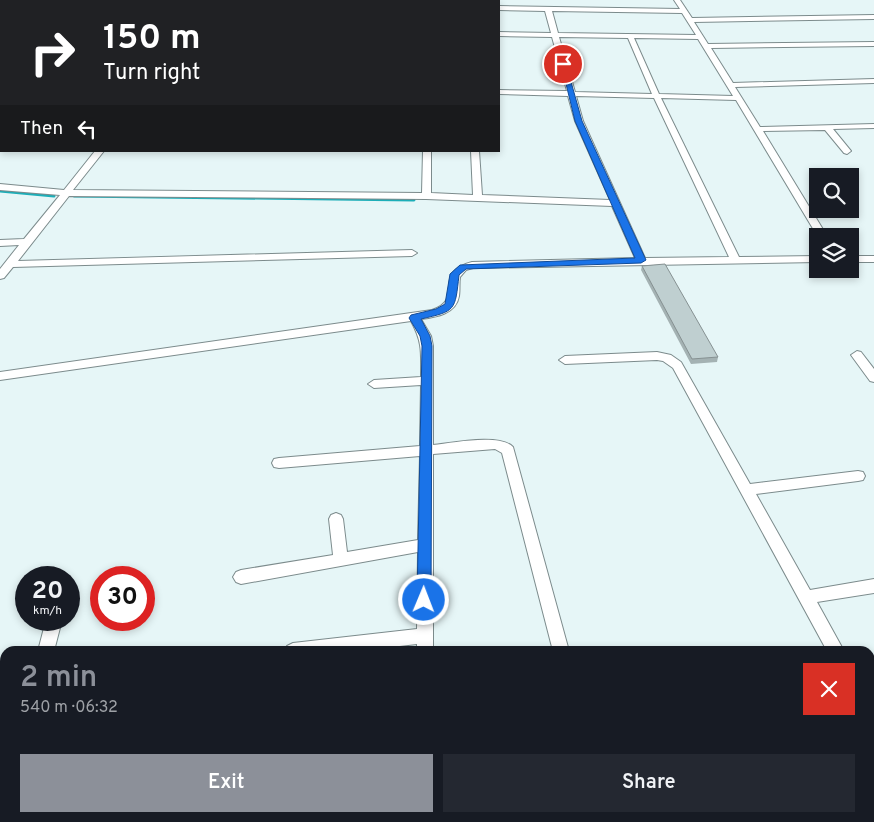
<!DOCTYPE html>
<html lang="en">
<head>
<meta charset="utf-8">
<style>
	:root { --surface:#171b24; --page:#242831; --text:#f1f3f6; --muted:#9ea1a6; --accent:#8c9099 }
	body { margin:0; font-family:Overpass,sans-serif; background:var(--page); color:var(--text); height:100vh; display:flex; flex-direction:column; font-size:19px; white-space:nowrap }
	* { box-sizing:border-box; margin:0 }
	p { font-size:16px; color:var(--muted) }
	.icon { flex:none; width:28px; height:28px; fill:none; stroke:currentColor; stroke-width:2; stroke-linecap:round; stroke-linejoin:round }
	.map { position:relative; flex:1; overflow:hidden }
	.side { position:absolute; left:0px; top:646px; width:875px; height:176px; display:flex; flex-direction:column; background:var(--surface); border-radius:15px 15px 0 0; box-shadow:0 2px 8px #0003 }
	.side>* { flex:none }
	.top-card { position:absolute; left:0px; top:0px; width:500px; height:152px; box-shadow:0 2px 8px #0003; background:#202124; color:#fff; overflow:hidden }
	.tools { position:absolute; left:809px; top:168px; display:grid; gap:10px }
	.tools a { display:grid; place-items:center; width:50px; height:50px; border-radius:0px; background:var(--surface); box-shadow:0 2px 8px #0003; font-size:25px }
	.speed { position:absolute; left:15px; top:566px; display:flex; gap:10px; font-size:25px; font-weight:700; text-align:center }
	.speed>* { display:grid; place-content:center; width:65px; height:65px; border-radius:50%; background:var(--surface); box-shadow:0 2px 8px #0003; line-height:1 }
	.speed small { font-size:12px; font-weight:400 }
	.speed .limit { border:8px solid #d22; background:#fff; color:#111 }
	.pin { position:absolute; display:grid; place-items:center; width:42px; height:42px; color:#fff; margin:-21px; border:2px solid #fff; border-radius:50%; box-shadow:0 1px 5px #0007 }
	.me { position:absolute; width:55px; margin:-28px; rotate:1deg; stroke-linejoin:round; filter:drop-shadow(0 0 4px #0008) }
	.turn { display:flex; align-items:center; gap:18px; height:105px; padding:0 20px; font-size:22px }
	.turn .icon { width:65px; height:65px; stroke-width:2.5 }
	.turn b { display:block; font-size:35px; line-height:42px }
	.then { display:flex; align-items:center; height:48px; padding:0 20px; background:#0003; gap:10px; font-size:19px }
	.round { display:grid; place-items:center; flex:none; width:52px; height:52px; border-radius:0px; background:var(--page) }
	.head { display:flex; align-items:center; justify-content:space-between; height:85px; padding:0 20px }
	h1 { font-size:30px; font-weight:600; line-height:38px; color:var(--accent) }
	.action { display:flex; gap:10px; margin-top:auto; padding:10px 20px }
	.action a { flex:1; height:58px; border-radius:0px; background:var(--accent); color:#fff; font-size:20px; font-weight:600; line-height:58px; text-align:center }
	.action a+a { background:var(--page); color:var(--text) }
	.map>svg:first-child { display:block }
</style>
</head>
<body>
<div class="map">
<svg width="874" height="822" viewBox="0 0 874 822">
	<rect width="100%" height="100%" fill="#e6f6f7"/>
	<g fill="none" stroke-linecap="round" stroke-linejoin="round">
		<!-- stream -->
		<path stroke="#1caeb8" stroke-width="3" d="M0 191 54 196
			M74 196 414 200"/>
		<!-- minor casing -->
		<g stroke="#7c8b8c" stroke-width="2">
			<path id="minor" d="M207 0H213V1H207Z
				M426 0H432V1H426Z
				M674 0H680L692 18 874 15V19L694 22 708 44 874 42V46L711 48 733 83 874 79V83L735 87 760 127 874 124V128L833 129 851 151 847 154 844 153 825 130 763 131 827 236 818 237 736 100 661 98 739 257 818 256V262L473 268 466 270 460 277C459 283 460 290 459 296 456 314 436 317 421 319L431 336 433 346V445C452 443 500 433 513 447L569 651H553L502 453 495 449 433 454V651H417V644L356 651H285L287 646 293 643 417 629 418 552 241 584 236 582 233 577 236 572 241 570 333 555 329 519 331 515 336 513 341 515 343 519 347 552 418 540 420 456 279 468 274 467 272 463 274 459 279 458 420 446 421 385 374 388 368 384 374 380 421 377C421 353 423 343 411 321L0 380V372L432 310C466 299 430 273 472 262L635 258 612 206 426 199 69 196 18 261 412 250 417 253 412 256 13 267 4 278 0 279V269L19 245 0 246V240L24 239 60 195 0 190V184L64 190 95 151H104L73 190 422 193 423 151H431V193L473 195 471 151H479L482 195 610 200 575 121 568 96 499 94V90L567 91 552 37 499 36V32L551 33 545 11 499 10V6L680 9ZM552 11 682 13 696 35 558 33ZM559 37 628 38 652 94 575 92ZM634 38 698 39 733 96 659 94ZM576 96 654 98 729 257 645 258 583 121Z
				M0 43H1V47H0Z
				M0 93H1V97H0Z
				M850 256H874V262H850Z
				M857 351 861 352 874 369V382L870 381 851 355Z
				M657 352 671 355 681 362 750 484 858 471 863 472 865 476 863 480 858 481 756 494 810 590 874 579V593L817 602 844 651H827L673 368 663 361 657 360 565 364 559 360 565 356Z
				M46 620H62L54 651H38Z
				M0 673H5V689H0Z
				M870 704 874 706V729L870 727Z
				M204 818H249L248 822H203Z
				M424 818H442V822H424Z
				M598 818H616L617 822H599Z"/>
		</g>
		<!-- minor -->
		<use href="#minor" fill="#fff" fill-rule="evenodd"/>
	</g>
	<!-- wall -->
	<path fill="#a4b2b3" d="M642 266 718 357 717 362 691 364 641 270Z"/>
	<!-- building -->
	<path fill="#bfcfd0" stroke="#869192" d="M665 264 718 357 692 359 642 266Z"/>
	<!-- route -->
	<path fill="#1a73e8" stroke="#114b97" d="M561 63 566 64 582 121 646 260 641 263 466 269 459 275C455 311 456 311 421 319L430 336 432 346 431 600 429 604 424 606 419 604 417 600 422 346 420 336 409 318 411 315 436 309 445 304 450 274 460 265 635 258 575 121Z"/>
</svg>
<div class="tools">
<a><svg class="icon" aria-label="search" viewBox="0 0 24 24"><circle cx="10" cy="10" r="6"/><path d="M15 15l6 6"/></svg></a>
<a><svg class="icon" aria-label="layers" viewBox="0 0 24 24"><path d="M12 4l9 5-9 5-9-5zM3 14l9 5 9-5"/></svg></a>
</div>
<div class="speed"><div>20<small>km/h</small></div><div class="limit">30</div></div>
<div class="pin" style="left:563px;top:64px;background:#d93025"><svg class="icon" aria-label="arrive" viewBox="0 0 24 24"><path d="M6 21V4h12l-3 4 3 4H6"/></svg></div>
<svg class="me" style="left:424px;top:600px" viewBox="-20 -20 40 40"><circle r="17" fill="#1a73e8" stroke="#fff" stroke-width="3"/><path d="M0-11L8 9 0 5-8 9z" fill="#fff"/></svg>
<div class="top-card">
<div class="turn"><svg class="icon" aria-label="right" viewBox="0 0 24 24"><path d="M7 20v-9h11M14 6l5 5-5 5"/></svg><div><b>150 m</b>Turn right</div></div>
<div class="then">Then<svg class="icon" aria-label="left" viewBox="0 0 24 24"><path d="M17 20v-9H6M10 6l-5 5 5 5"/></svg></div>
</div>
<section class="side">
<div class="head"><div><h1>2 min</h1><p>540 m · 06:32</p></div><a class="round" style="background:#d93025;color:#fff"><svg class="icon" aria-label="close" viewBox="0 0 24 24"><path d="M6 6l12 12M18 6L6 18"/></svg></a></div>
<div class="action"><a>Exit</a><a>Share</a></div>
</section>
</div>
</body>
</html>
